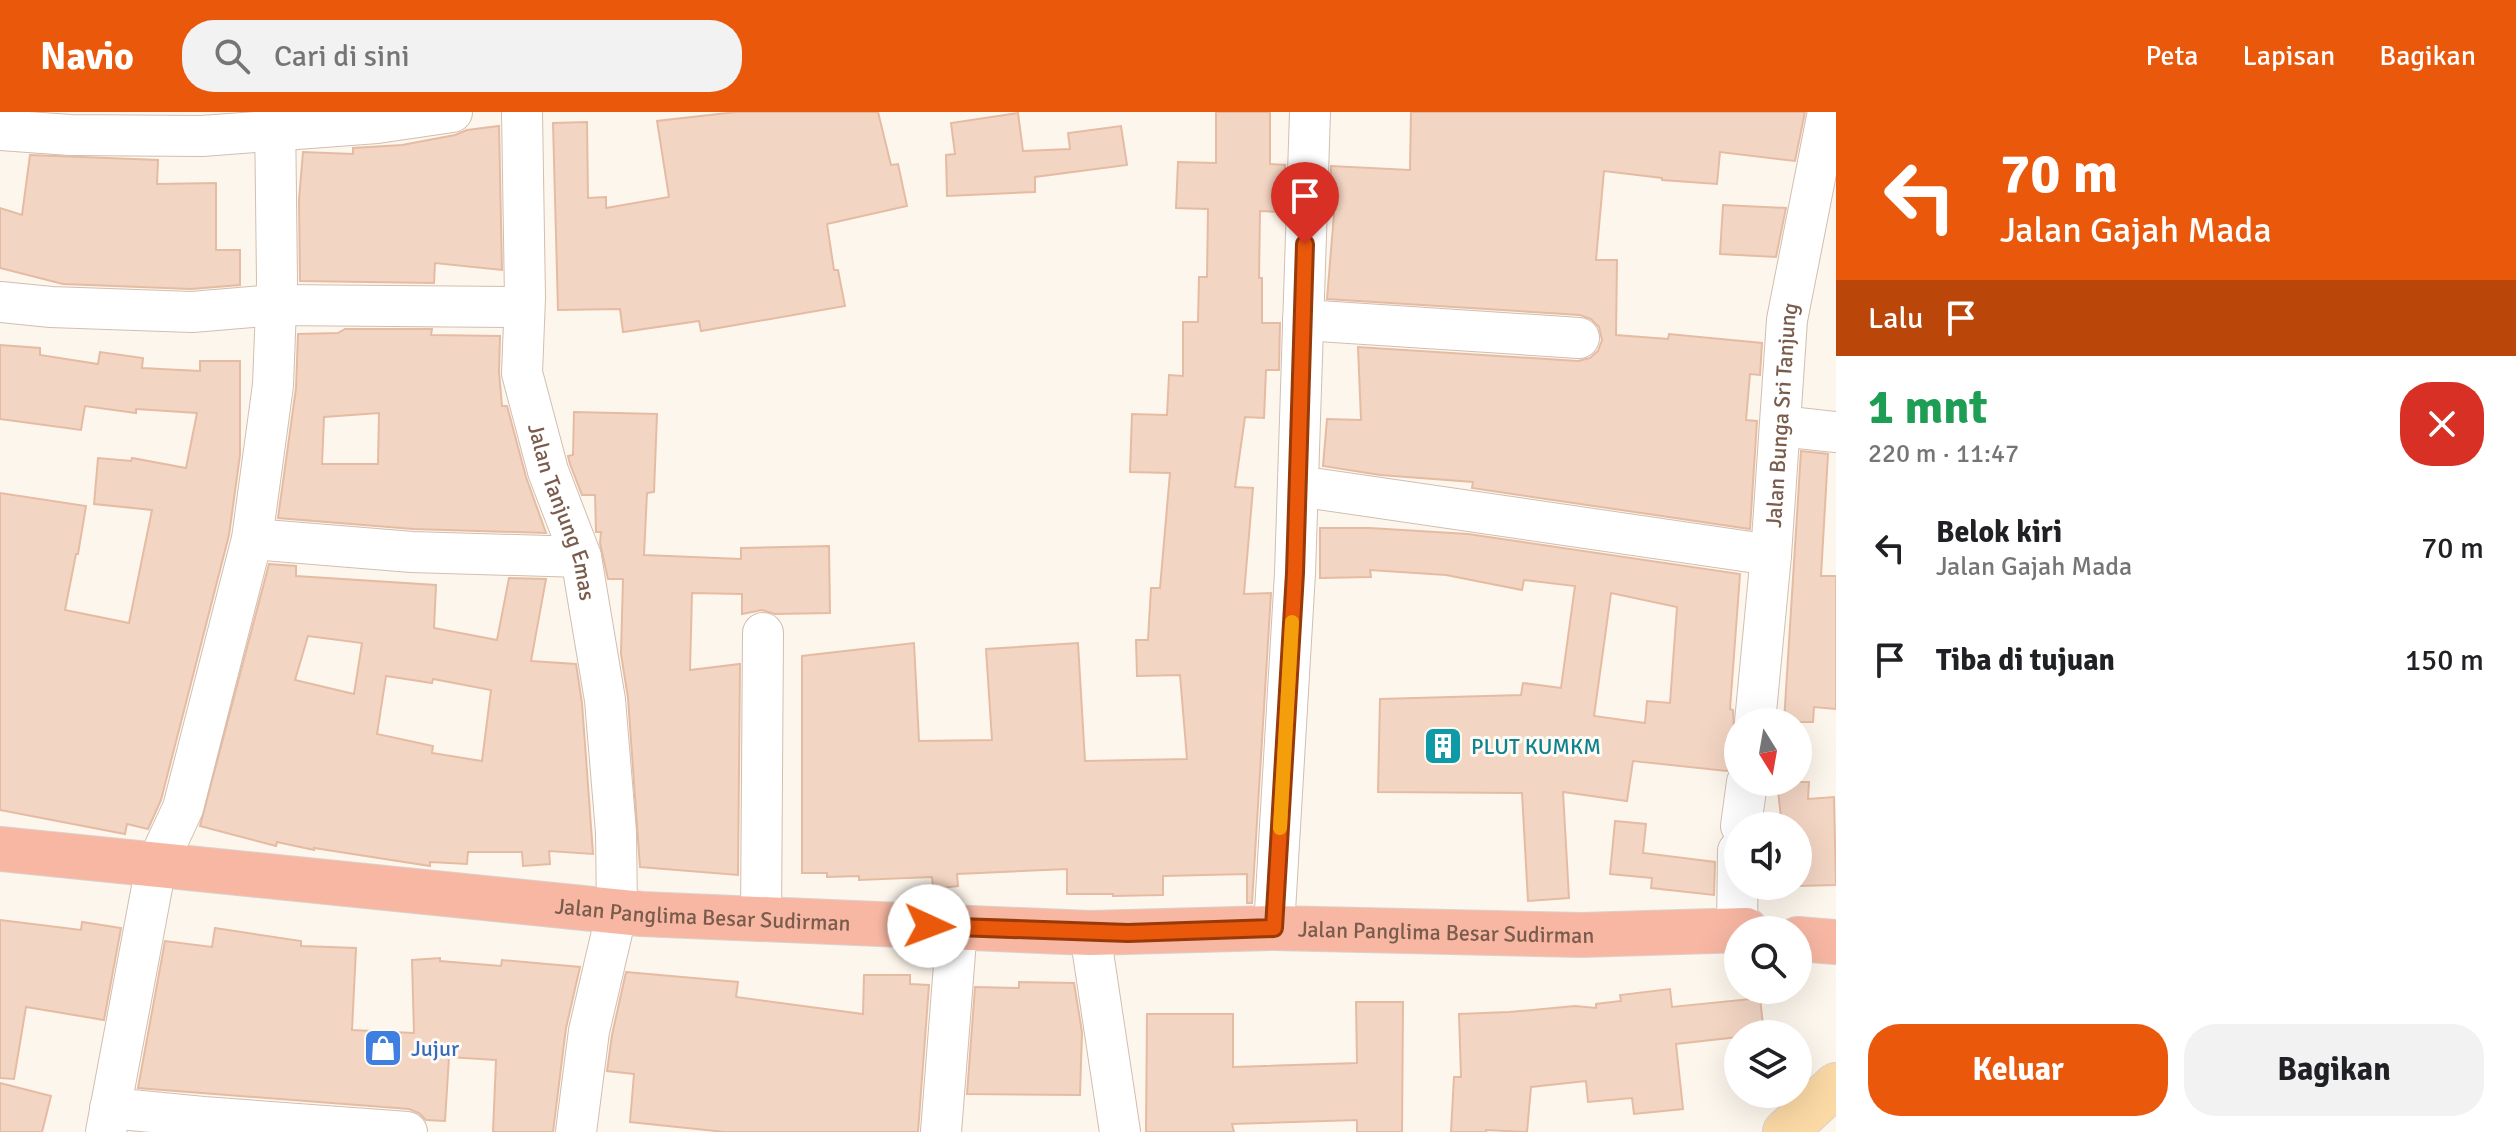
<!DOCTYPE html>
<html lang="id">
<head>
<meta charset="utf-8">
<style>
	:root { --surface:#fff; --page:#f2f2f2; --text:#202124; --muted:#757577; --accent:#ea580c }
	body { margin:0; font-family:Signika,sans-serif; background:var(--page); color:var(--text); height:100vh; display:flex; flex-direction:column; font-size:30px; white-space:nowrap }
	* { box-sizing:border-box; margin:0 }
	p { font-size:26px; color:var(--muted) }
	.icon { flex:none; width:44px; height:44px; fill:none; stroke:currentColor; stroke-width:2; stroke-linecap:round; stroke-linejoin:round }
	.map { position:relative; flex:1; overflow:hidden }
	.side { display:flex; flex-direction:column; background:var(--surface); width:680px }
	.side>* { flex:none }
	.banner { background:#ea580c; color:#fff; overflow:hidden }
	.needle { width:52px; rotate:169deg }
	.buttons { position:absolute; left:1724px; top:596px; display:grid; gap:16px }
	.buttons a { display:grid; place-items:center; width:88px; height:88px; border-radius:50%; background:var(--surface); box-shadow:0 8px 32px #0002; font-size:40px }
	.pin { position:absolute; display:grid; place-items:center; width:68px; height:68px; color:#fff; margin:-82px -34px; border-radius:50% 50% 50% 0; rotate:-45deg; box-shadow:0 0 8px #0007 }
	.pin .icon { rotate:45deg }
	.me { position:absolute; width:88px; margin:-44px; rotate:92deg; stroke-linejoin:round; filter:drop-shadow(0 0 6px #0008) }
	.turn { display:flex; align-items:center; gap:28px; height:168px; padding:0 32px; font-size:36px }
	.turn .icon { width:104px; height:104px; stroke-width:2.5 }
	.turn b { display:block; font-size:56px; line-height:68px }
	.then { display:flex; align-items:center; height:76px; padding:0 32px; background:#0003; gap:16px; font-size:30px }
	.round { display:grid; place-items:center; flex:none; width:84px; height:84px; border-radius:32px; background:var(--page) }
	.head { display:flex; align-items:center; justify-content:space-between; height:136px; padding:0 32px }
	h1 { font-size:48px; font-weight:700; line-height:60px; color:#1e9e55 }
	.primary-button { display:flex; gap:16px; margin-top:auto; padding:16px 32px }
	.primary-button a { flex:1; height:92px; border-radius:32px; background:var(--accent); color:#fff; font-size:32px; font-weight:700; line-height:92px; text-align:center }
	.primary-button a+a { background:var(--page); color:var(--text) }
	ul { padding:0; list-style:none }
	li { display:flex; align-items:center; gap:24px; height:112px; padding:0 32px }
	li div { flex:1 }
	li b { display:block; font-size:30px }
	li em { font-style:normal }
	header { display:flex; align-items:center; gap:48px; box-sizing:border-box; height:112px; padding:0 40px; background:var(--accent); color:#fff }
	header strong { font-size:38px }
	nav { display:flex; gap:44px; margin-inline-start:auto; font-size:28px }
	.search { width:560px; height:72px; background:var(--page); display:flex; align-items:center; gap:20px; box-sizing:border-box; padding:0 28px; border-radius:32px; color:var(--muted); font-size:30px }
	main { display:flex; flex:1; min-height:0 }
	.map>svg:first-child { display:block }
</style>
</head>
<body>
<header>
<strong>Navio</strong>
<div class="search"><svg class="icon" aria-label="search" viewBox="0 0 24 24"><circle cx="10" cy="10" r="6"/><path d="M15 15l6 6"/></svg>Cari di sini</div>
<nav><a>Peta</a><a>Lapisan</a><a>Bagikan</a></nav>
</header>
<main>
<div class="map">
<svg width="1836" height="1020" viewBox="0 0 1836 1020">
	<rect width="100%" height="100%" fill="#fdf6ec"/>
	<!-- building -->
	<path fill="#f3d5c3" stroke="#e6bba3" stroke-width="2" fill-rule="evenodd" d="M736 0H878L891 53 898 52 907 94 827 112 834 158H838L845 194 701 219 699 209 623 220 620 197 558 198 553 11 587 10 588 86 606 85V96L669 85 657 9Z
		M1216 0H1270V52L1285 53 1284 100 1260 99 1259 166H1262V211H1280L1279 258H1266L1264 306 1245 305 1235 375 1253 376 1244 482 1271 481 1252 791H1247V762L1163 764V783L1113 784V782H1067V757L957 762 958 774 933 777 932 765 859 768V764L827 765V761H802V544L914 531 919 629 992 628 986 537 1078 531 1085 649 1187 647 1180 563 1137 564 1136 528H1148L1151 476H1160L1170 361 1130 360 1132 302 1167 303 1169 263 1183 264V210H1198L1199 165H1207L1208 97 1176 96 1178 50 1216 51Z
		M1411 0H1805L1795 49 1720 40 1717 72 1662 68V66L1604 59 1596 148H1617L1616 223 1668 227 1669 222 1762 231 1760 263 1750 262 1746 308 1757 309 1750 417 1472 376 1473 370 1380 363 1323 354 1327 307 1361 308 1358 235 1578 249 1590 246 1598 239 1602 228 1599 215 1591 207 1580 203 1327 187 1334 102H1330L1331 54 1410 58Z
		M1018 1 1023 39 1070 37 1068 21 1121 14 1127 53 1035 65V80L947 84 946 43 955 42 951 11Z
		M499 14 502 158 435 151 434 171 300 169 299 88 303 40 353 42V36L402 33 455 23 467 18Z
		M30 43 158 48 157 72 216 71V138H240V173L191 177 63 172 0 156V96L22 103Z
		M1723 93 1786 96 1776 145 1720 142Z
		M345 217H432L431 223 500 224 499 260 502 294H507L526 365 546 421 413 417 278 406 296 276 298 222 338 221ZM379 301 378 352H322L324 305Z
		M0 233 40 236V243L98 252 100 240 143 246 142 256 200 259V249H240V343L229 423 161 688 148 717 127 712 125 722 0 698V381L86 394 78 442H76L65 498 129 511 152 398 94 392 98 346 131 349 132 346 186 356 197 301 136 297V301L85 294 81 318 0 307Z
		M574 300 657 302 654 380 647 381 644 443 741 447V436L829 434 830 501 775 502 762 498 742 502V482L692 481 690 558 740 552 738 763 640 755 628 586 621 542 623 467H608L600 431 601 420H596L595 383H582L570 352 568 344 573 343Z
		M1801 339 1828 342 1821 464H1836V597L1814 595 1813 610H1784Z
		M1320 416H1370L1468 422 1740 462 1730 597 1733 598 1734 619 1738 624V649L1727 659 1633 649 1627 689 1563 680 1569 786 1528 789 1522 681 1378 680 1380 587 1521 583 1523 571 1561 576 1575 474 1524 468 1522 478 1446 463 1370 458 1371 465 1320 466ZM1611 481 1677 495 1670 591 1647 589 1645 611 1594 604Z
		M269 452 296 454V464L436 473 434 516 497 528 509 466 546 467 531 549 576 552 582 591 593 742 549 739 550 752 523 754 522 740H468L467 752 430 750V754L314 736V738L277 730 276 734 200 714ZM308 524 362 531 354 582 295 568ZM386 564 432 571 433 567 491 578 482 649 432 641 433 634 377 622Z
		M1777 670H1809L1808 687 1834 685 1836 773 1798 774V714H1782Z
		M1615 709 1646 712 1643 741 1715 750 1714 783 1651 776 1652 766 1610 762Z
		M0 808 81 818 82 810 121 816 104 908 26 895 14 967 0 966Z
		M215 816 301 829V834L356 836 352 918 414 921 412 848 440 846V849L501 854 502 848 580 855 566 916 553 1020H493L496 948 449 945 445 1009 426 1008 419 1001 409 997 138 976 165 829 212 835Z
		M626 860 738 870 736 885 863 902 864 863H910V872L929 873 918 1020H725L630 1010 634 962 607 959 612 923Z
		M1019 870 1074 871 1082 920 1080 983 967 982 975 875 1019 876Z
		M1670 877 1672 895 1760 886 1764 922H1738V925L1676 932 1683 997 1634 1002 1632 986 1588 990 1586 969 1531 975 1527 1020 1486 1018V1020H1451L1454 965H1461L1459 902 1509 900 1575 894 1596 896V892L1621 889 1620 883Z
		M1356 890H1403L1402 1020H1357V1008L1232 1012 1234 1020H1146L1147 902H1233V955L1357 951Z
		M0 971 51 984 42 1020H0Z"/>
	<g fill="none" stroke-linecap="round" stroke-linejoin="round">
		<!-- minor casing -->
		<g stroke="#d1beb0" stroke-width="42">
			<g id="minor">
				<path id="s1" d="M522 0 525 186 522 261 548 359 581 445 605 588 616 720 617 799 589 919 576 1020"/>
				<path d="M0 18 70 23 202 24 377 11 452 0"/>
				<path d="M0 190 51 195 192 200 276 193 524 195"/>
				<path d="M1303 208 1579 226"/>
				<path d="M1780 314 1836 320"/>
				<path d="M1298 374 1771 443"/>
				<path d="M252 427 412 440 581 445"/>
				<path id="s2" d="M1755 610 1771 443 1787 208 1828 0"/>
				<path d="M1741 714 1747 670"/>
				<path d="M761 808 763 521"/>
				<path d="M1274 816 1295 461 1310 0"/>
				<path d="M1737 817 1738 739"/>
				<path d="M1090 821 1120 1020"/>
				<path d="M110 996 203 1005 407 1020"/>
				<path d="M106 1020 156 754 183 696 252 427 273 273 277 170 275 0"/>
				<path d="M941 1020 957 815"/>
			</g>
		</g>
		<!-- major casing -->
		<g stroke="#dad1cd" stroke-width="46">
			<path id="major" d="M1785 1020 1836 973"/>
		</g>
		<!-- highway casing -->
		<g stroke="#dad1cd" stroke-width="46">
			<g id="highway">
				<path id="s3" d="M0 737 642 802 1090 821 1274 816 1581 823 1746 818"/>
				<path d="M1798 827 1836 830"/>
			</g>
		</g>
		<!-- minor -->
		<use href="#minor" stroke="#fff" stroke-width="40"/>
		<!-- major -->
		<use href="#major" stroke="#fbd9a5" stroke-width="44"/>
		<!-- highway -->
		<use href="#highway" stroke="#f7b7a3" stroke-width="44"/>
	</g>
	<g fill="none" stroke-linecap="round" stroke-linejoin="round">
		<!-- route casing -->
		<g stroke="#983908" stroke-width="20">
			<path id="route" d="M929 814 1128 821 1274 816 1295 461 1305 132"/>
		</g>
		<!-- route -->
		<use href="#route" stroke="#ea580c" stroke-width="14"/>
		<!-- slow -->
		<path stroke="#f59e0b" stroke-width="14" d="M1280 716 1292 510"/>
	</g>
	<!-- icons -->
	<defs>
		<g id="building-square" transform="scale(2)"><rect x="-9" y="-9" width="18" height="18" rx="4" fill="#0f9aa8" stroke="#fffaf3"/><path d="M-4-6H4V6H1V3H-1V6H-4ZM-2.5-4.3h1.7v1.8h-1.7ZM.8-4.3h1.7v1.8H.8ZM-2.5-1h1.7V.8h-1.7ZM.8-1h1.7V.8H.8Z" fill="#fff"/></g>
		<g id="shop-square" transform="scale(2)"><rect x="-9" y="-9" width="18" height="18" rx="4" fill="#3f7fe0" stroke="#fffaf3"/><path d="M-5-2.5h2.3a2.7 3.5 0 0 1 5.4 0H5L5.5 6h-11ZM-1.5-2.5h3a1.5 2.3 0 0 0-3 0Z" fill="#fff"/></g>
	</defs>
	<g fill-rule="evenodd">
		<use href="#building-square" x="1443" y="634"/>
		<use href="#shop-square" x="383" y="936"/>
	</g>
	<g text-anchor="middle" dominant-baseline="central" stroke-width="6" stroke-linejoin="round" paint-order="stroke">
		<!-- street labels -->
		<g font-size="22" fill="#7a5c4d" stroke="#fffaf3">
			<text stroke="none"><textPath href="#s2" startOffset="308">Jalan Bunga Sri Tanjung</textPath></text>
			<text stroke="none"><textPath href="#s1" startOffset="406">Jalan Tanjung Emas</textPath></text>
			<text stroke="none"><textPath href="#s3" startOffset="706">Jalan Panglima Besar Sudirman</textPath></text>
			<text stroke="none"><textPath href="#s3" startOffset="1450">Jalan Panglima Besar Sudirman</textPath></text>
		</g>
		<!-- culture labels -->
		<g font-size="22" fill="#0d838f" stroke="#fffaf3" text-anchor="start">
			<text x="1471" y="634">PLUT KUMKM</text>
		</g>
		<!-- shop labels -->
		<g font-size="22" fill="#366cbe" stroke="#fffaf3" text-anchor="start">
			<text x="411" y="936">Jujur</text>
		</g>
	</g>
</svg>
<div class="buttons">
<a><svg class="needle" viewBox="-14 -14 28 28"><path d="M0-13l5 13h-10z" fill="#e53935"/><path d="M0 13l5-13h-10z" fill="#757577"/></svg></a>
<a><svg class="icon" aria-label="sound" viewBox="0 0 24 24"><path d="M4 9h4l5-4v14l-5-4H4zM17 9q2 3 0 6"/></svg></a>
<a><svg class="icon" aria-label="search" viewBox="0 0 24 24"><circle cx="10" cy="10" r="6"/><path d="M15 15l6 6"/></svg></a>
<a><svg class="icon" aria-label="layers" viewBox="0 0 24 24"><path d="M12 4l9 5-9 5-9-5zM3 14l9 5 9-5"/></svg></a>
</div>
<div class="pin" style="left:1305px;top:132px;background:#d93025"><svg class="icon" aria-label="arrive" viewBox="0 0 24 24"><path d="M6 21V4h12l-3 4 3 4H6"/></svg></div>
<svg class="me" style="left:929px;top:814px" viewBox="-20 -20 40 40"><circle r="19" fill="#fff"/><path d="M0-13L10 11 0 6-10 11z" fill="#ea580c"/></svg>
</div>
<section class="side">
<div class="banner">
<div class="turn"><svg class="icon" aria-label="left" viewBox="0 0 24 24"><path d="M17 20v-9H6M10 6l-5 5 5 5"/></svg><div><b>70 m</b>Jalan Gajah Mada</div></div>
<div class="then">Lalu<svg class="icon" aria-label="arrive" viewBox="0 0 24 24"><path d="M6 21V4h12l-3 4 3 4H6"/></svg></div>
</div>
<div class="head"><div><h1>1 mnt</h1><p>220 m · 11:47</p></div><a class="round" style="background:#d93025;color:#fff"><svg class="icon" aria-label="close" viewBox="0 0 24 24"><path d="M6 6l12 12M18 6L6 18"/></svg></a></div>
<ul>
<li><svg class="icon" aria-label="left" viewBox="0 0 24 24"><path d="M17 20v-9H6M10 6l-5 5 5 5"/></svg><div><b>Belok kiri</b><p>Jalan Gajah Mada</p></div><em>70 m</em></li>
<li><svg class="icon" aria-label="arrive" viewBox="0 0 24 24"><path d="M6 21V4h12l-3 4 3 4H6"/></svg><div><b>Tiba di tujuan</b></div><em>150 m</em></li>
</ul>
<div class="primary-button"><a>Keluar</a><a>Bagikan</a></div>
</section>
</main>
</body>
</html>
